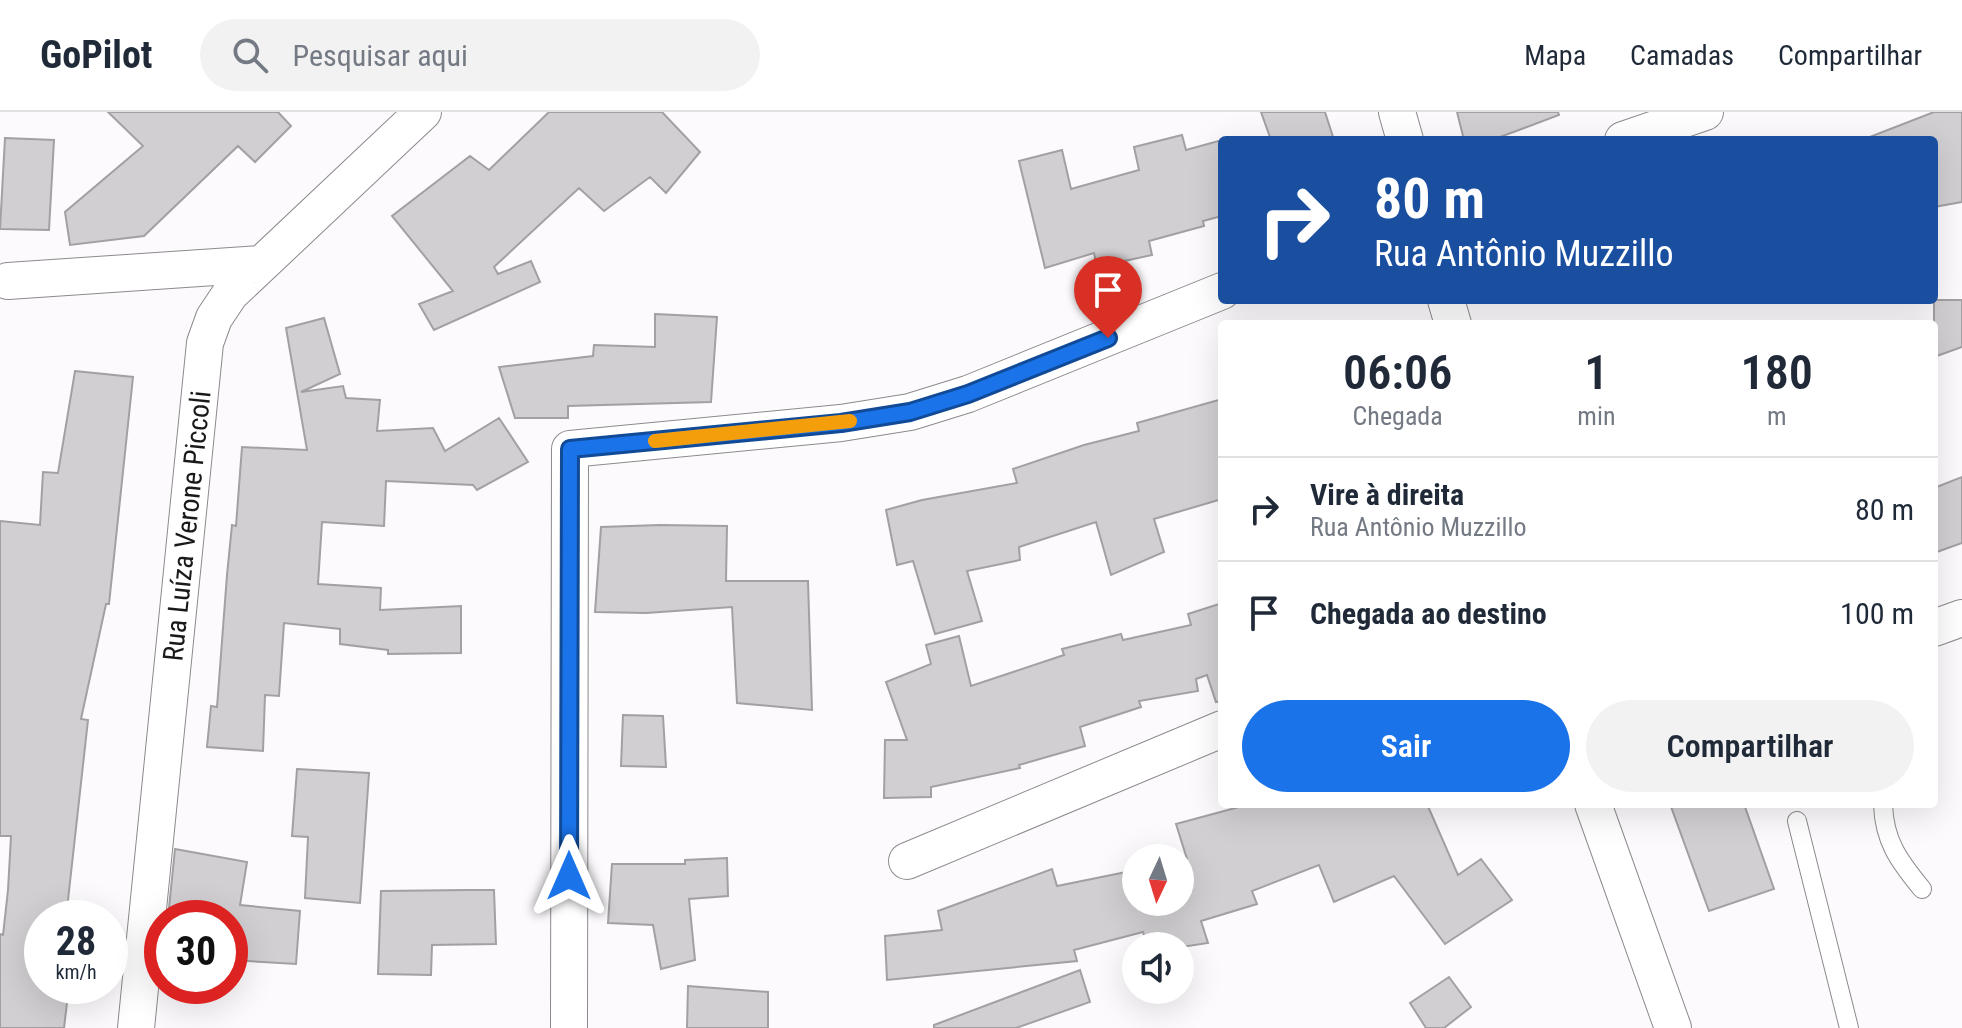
<!DOCTYPE html>
<html lang="pt">
<head>
<meta charset="utf-8">
<style>
	:root { --surface:#fff; --page:#f2f2f3; --text:#1f2937; --muted:#747a83; --line:#e0e1e3; --accent:#1a73e8 }
	body { margin:0; font-family:"Roboto Condensed",sans-serif; background:var(--page); color:var(--text); height:100vh; display:flex; flex-direction:column; font-size:30px; white-space:nowrap }
	* { box-sizing:border-box; margin:0 }
	p { font-size:26px; color:var(--muted) }
	.icon { flex:none; width:44px; height:44px; fill:none; stroke:currentColor; stroke-width:2; stroke-linecap:round; stroke-linejoin:round }
	.map { position:relative; flex:1; overflow:hidden }
	.side { position:absolute; left:1218px; top:208px; width:720px; height:488px; display:flex; flex-direction:column; background:var(--surface); border-radius:8px; box-shadow:0 8px 32px #0002 }
	.side>* { flex:none }
	.hud { position:absolute; left:1218px; top:24px; width:720px; height:168px; border-radius:8px; box-shadow:0 8px 32px #0002; background:#1a4fa0; color:#fff; overflow:hidden }
	.needle { width:52px; rotate:184deg }
	.tools { position:absolute; left:1122px; top:732px; display:grid; gap:16px }
	.tools a { display:grid; place-items:center; width:72px; height:72px; border-radius:50%; background:var(--surface); box-shadow:0 8px 32px #0002; font-size:40px }
	.speed { position:absolute; left:24px; top:788px; display:flex; gap:16px; font-size:40px; font-weight:700; text-align:center }
	.speed>* { display:grid; place-content:center; width:104px; height:104px; border-radius:50%; background:var(--surface); box-shadow:0 8px 32px #0002; line-height:1 }
	.speed small { font-size:20px; font-weight:400 }
	.speed .limit { border:12px solid #d22; background:#fff; color:#111 }
	.pin { position:absolute; display:grid; place-items:center; width:68px; height:68px; color:#fff; margin:-82px -34px; border-radius:50% 50% 50% 0; rotate:-45deg; box-shadow:0 0 8px #0007 }
	.pin .icon { rotate:45deg }
	.me { position:absolute; width:88px; margin:-44px; rotate:0deg; stroke-linejoin:round; filter:drop-shadow(0 0 6px #0008) }
	.turn { display:flex; align-items:center; gap:28px; height:168px; padding:0 24px; font-size:36px }
	.turn .icon { width:104px; height:104px; stroke-width:2.5 }
	.turn b { display:block; font-size:56px; line-height:68px }
	.eta { display:flex; justify-content:space-evenly; align-items:center; height:136px; text-align:center }
	.eta b { font-size:48px; font-weight:600; line-height:56px }
	.button { display:flex; gap:16px; margin-top:auto; padding:16px 24px }
	.button a { flex:1; height:92px; border-radius:48px; background:var(--accent); color:#fff; font-size:32px; font-weight:600; line-height:92px; text-align:center }
	.button a+a { background:var(--page); color:var(--text) }
	ul { padding:0; list-style:none }
	li { display:flex; align-items:center; gap:24px; height:104px; padding:0 24px; border-top:2px solid var(--line) }
	li div { flex:1 }
	li b { display:block; font-size:30px }
	li em { font-style:normal }
	header { display:flex; align-items:center; gap:48px; box-sizing:border-box; height:112px; padding:0 40px; background:var(--surface); border-bottom:2px solid var(--line) }
	header strong { font-size:38px }
	nav { display:flex; gap:44px; margin-inline-start:auto; font-size:28px }
	.search { width:560px; height:72px; background:var(--page); display:flex; align-items:center; gap:20px; box-sizing:border-box; padding:0 28px; border-radius:44px; color:var(--muted); font-size:30px }
	.map>svg:first-child { display:block }
</style>
</head>
<body>
<header>
<strong>GoPilot</strong>
<div class="search"><svg class="icon" aria-label="search" viewBox="0 0 24 24"><circle cx="10" cy="10" r="6"/><path d="M15 15l6 6"/></svg>Pesquisar aqui</div>
<nav><a>Mapa</a><a>Camadas</a><a>Compartilhar</a></nav>
</header>
<div class="map">
<svg width="1962" height="916" viewBox="0 0 1962 916">
	<rect width="100%" height="100%" fill="#fcfafd"/>
	<!-- building -->
	<path fill="#d1cfd2" stroke="#a2a0a2" stroke-width="2" d="M108 0H278L291 14 255 50 238 34 144 124 70 133 65 100 143 34Z
		M549 0H662L700 40 666 81 650 65 604 99 579 76 494 155 498 162 531 149 540 170 434 218 419 192 453 179 392 104 470 44 489 58Z
		M1261 0H1325L1334 28H1271Z
		M1457 0H1558L1559 3 1492 28H1464Z
		M1934 0H1962V90L1934 95V28H1868L1867 26Z
		M1182 23 1186 38 1222 28V104L1203 109 1204 114 1149 129 1152 143 1097 155 1094 141 1045 156 1019 49 1062 38 1071 77 1139 58 1134 35Z
		M5 26 54 28 49 118 0 117Z
		M1934 188H1962V235L1934 245Z
		M655 202 717 205 711 290 568 294V306H515L499 255 593 244 594 233 655 235Z
		M324 206 340 262 301 280 343 274 346 286 380 288 377 319 433 316 445 339 499 306 528 350 477 378 473 373 386 369 384 414 322 410 318 472 381 476 380 498 461 494V541L388 542V538L340 532V517L284 511 279 584 265 583 263 639 207 635 211 594 217 595 227 463 232 413 236 414 242 335 307 338 286 216Z
		M75 259 133 265 109 492H106L81 607 88 608 66 806H42V874H69L64 916H0V822L3 823 8 778 11 724H0V409L40 413 43 360 58 361Z
		M1222 287V387L1154 407 1164 440 1111 463 1096 410 1019 435 1020 448 967 459 982 509 935 522 913 449 897 453 886 398 922 388 1017 371 1013 357 1084 333 1139 319 1137 311Z
		M1962 365V431L1934 441V376Z
		M660 413 727 414 726 469H808L812 598 737 591 732 495 646 501 595 500 601 415Z
		M1222 491V589L1216 590 1207 563 1196 567 1198 579 1139 589 1141 595 1080 615 1085 634 1019 653 1020 656 931 675V685L884 686 885 628H907L886 570 931 552 926 533 959 524 971 574 1064 543 1062 537 1121 522 1123 528 1191 513 1188 502Z
		M623 603 663 604 666 655 621 654Z
		M297 657 369 661 360 791 305 786 308 725 292 724Z
		M1250 692H1427L1458 763 1481 747 1512 788 1445 832 1394 764 1334 790 1319 753 1252 779 1257 792 1201 809 1208 831 1188 834H1148L1143 820 1074 838 1077 849 887 868 885 824 942 818 938 799 1052 757 1057 774 1136 758V790H1180V749L1187 747 1176 712Z
		M1670 692H1744L1774 777 1709 799Z
		M175 737 247 750 240 793 300 799 296 852 230 848 234 806H168Z
		M727 746 728 784 689 787 695 848 661 857 653 813 608 811 612 752H685V748Z
		M466 778H494L496 832 432 833 431 863 378 862 381 779Z
		M1080 858 1090 890 1016 916H934V913Z
		M1449 865 1471 895 1444 916H1426L1410 891Z
		M688 874 768 880V916H687Z"/>
	<g fill="none" stroke-linecap="round" stroke-linejoin="round">
		<!-- service casing -->
		<g stroke="#8d8a8d" stroke-width="20">
			<path id="service" d="M1883 692C1884 729 1899 749 1922 777
				M1797 709 1849 916"/>
		</g>
		<!-- minor casing -->
		<g stroke="#8d8a8d" stroke-width="38">
			<path id="minor" d="M1397 0 1405 28
				M1623 28 1705 0
				M8 169 260 152
				M1446 188 1453 212
				M1934 516 1962 506
				M1593 692 1673 916
				M907 749 1222 617
				M136 916 205 231 214 206 230 182 423 0
				M569 916 570 337 841 311 910 300 968 282 1222 179"/>
		</g>
		<!-- service -->
		<use href="#service" stroke="#fff" stroke-width="18"/>
		<!-- minor -->
		<use href="#minor" stroke="#fff" stroke-width="36"/>
	</g>
	<g fill="none" stroke-linecap="round" stroke-linejoin="round">
		<!-- route casing -->
		<g stroke="#114b97" stroke-width="20">
			<path id="route" d="M569 764 570 337 841 311 910 300 968 282 1108 226"/>
		</g>
		<!-- route -->
		<use href="#route" stroke="#1a73e8" stroke-width="14"/>
		<!-- slow -->
		<path stroke="#f59e0b" stroke-width="14" d="M655 329 850 309"/>
	</g>
	<g text-anchor="middle" dominant-baseline="central" stroke-width="6" stroke-linejoin="round" paint-order="stroke">
		<!-- street labels -->
		<g font-size="28" fill="#19191a" stroke="#fff">
			<text transform="translate(187 414) rotate(-84)">Rua Luíza Verone Piccoli</text>
		</g>
	</g>
</svg>
<div class="tools">
<a><svg class="needle" viewBox="-14 -14 28 28"><path d="M0-13l5 13h-10z" fill="#e53935"/><path d="M0 13l5-13h-10z" fill="#747a83"/></svg></a>
<a><svg class="icon" aria-label="sound" viewBox="0 0 24 24"><path d="M4 9h4l5-4v14l-5-4H4zM17 9q2 3 0 6"/></svg></a>
</div>
<div class="speed"><div>28<small>km/h</small></div><div class="limit">30</div></div>
<div class="pin" style="left:1108px;top:226px;background:#d93025"><svg class="icon" aria-label="arrive" viewBox="0 0 24 24"><path d="M6 21V4h12l-3 4 3 4H6"/></svg></div>
<svg class="me" style="left:569px;top:764px" viewBox="-20 -20 40 40"><path d="M0-17L14 15 0 8-14 15z" fill="#1a73e8" stroke="#fff" stroke-width="4"/></svg>
<div class="hud">
<div class="turn"><svg class="icon" aria-label="right" viewBox="0 0 24 24"><path d="M7 20v-9h11M14 6l5 5-5 5"/></svg><div><b>80 m</b>Rua Antônio Muzzillo</div></div>
</div>
<section class="side">
<div class="eta">
<div><b>06:06</b><p>Chegada</p></div>
<div><b>1</b><p>min</p></div>
<div><b>180</b><p>m</p></div>
</div>
<ul>
<li><svg class="icon" aria-label="right" viewBox="0 0 24 24"><path d="M7 20v-9h11M14 6l5 5-5 5"/></svg><div><b>Vire à direita</b><p>Rua Antônio Muzzillo</p></div><em>80 m</em></li>
<li><svg class="icon" aria-label="arrive" viewBox="0 0 24 24"><path d="M6 21V4h12l-3 4 3 4H6"/></svg><div><b>Chegada ao destino</b></div><em>100 m</em></li>
</ul>
<div class="button"><a>Sair</a><a>Compartilhar</a></div>
</section>
</div>
</body>
</html>
